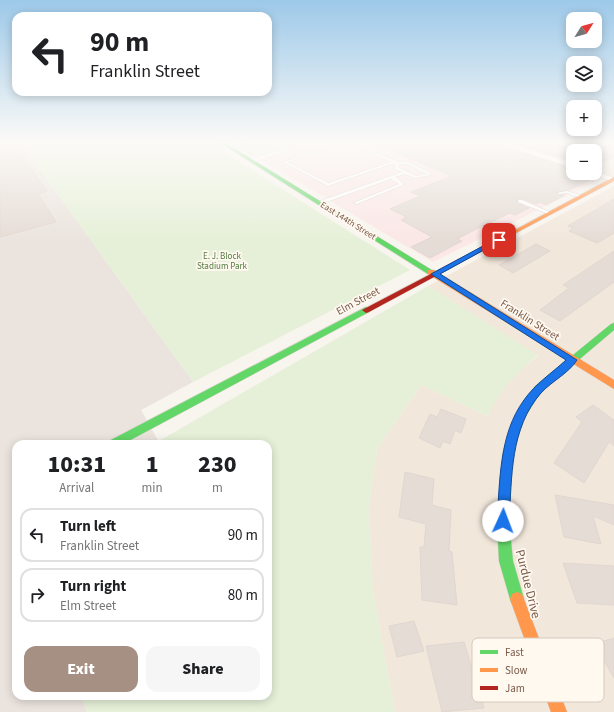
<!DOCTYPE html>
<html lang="en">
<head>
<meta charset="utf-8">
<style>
	:root { --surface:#fff; --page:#f6f6f6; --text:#202124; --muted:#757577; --line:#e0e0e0; --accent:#a69083 }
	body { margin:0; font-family:"Source Sans 3",sans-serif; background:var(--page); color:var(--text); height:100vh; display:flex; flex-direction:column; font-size:15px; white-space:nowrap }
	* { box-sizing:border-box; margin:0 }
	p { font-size:13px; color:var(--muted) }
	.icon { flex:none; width:22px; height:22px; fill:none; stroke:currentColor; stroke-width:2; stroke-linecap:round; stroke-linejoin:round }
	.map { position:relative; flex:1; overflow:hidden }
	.sheet { position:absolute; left:12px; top:440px; width:260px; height:260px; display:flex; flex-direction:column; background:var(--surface); border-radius:12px; box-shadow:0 2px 10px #0003 }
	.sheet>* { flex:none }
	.banner { position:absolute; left:12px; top:12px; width:260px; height:84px; border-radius:12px; box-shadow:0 2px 10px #0003; background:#fff; color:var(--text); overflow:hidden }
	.needle { width:26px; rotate:53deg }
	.buttons { position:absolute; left:566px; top:12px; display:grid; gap:8px }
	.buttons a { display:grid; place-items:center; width:36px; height:36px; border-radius:8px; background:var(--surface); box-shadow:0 2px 10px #0003; font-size:20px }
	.pin { position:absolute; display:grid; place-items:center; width:34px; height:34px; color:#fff; margin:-17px; border-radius:8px; box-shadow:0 2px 6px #0006 }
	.me { position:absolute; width:44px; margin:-22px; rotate:2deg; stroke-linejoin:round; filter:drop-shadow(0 0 3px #0008) }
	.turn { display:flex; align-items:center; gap:14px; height:84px; padding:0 12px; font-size:18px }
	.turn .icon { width:52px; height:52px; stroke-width:2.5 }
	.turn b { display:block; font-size:28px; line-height:34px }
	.eta { display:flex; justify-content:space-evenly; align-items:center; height:68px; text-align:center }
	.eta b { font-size:24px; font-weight:800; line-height:28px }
	.primary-button { display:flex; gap:8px; margin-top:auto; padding:8px 12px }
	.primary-button a { flex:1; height:46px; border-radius:12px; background:var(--accent); color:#fff; font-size:16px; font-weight:800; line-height:46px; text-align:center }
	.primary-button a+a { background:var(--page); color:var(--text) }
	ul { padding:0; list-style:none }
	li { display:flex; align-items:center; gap:12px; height:54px; margin:0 8px 6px; padding:0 4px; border:2px solid var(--line); border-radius:12px }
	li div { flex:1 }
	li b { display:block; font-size:15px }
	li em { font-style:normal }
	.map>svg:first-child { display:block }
</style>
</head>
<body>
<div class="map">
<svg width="614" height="712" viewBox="0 0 614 712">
	<rect width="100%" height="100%" fill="#f8f4ee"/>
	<!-- residential -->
	<path fill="#f2e7db" d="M508 142H614V179L595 172V151H573V164Z
		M614 186V712H395L373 592 369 508 377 449 421 385 487 416 500 392 514 375 538 356 428 286Z"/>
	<!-- industrial -->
	<path fill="#ebe4de" d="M0 142H20L193 382 141 410 160 444H16V696H82L87 712H0Z"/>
	<!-- medical -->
	<path fill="#fae7e6" d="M322 142H495L573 169V173H584L600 179 433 262 260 159Z"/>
	<!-- green -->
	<path fill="#e6f0d8" d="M20 142H208L410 270 193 382Z
		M227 142H309L255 156H250Z
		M428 286 538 355C513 376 503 388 487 416L421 385 377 449 369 508 373 592 395 712H87L82 696H268V444H160L159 441Z"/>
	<!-- building -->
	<path fill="#e5dcd5" stroke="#e2d7d0" d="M371 142H498L499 145 573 169V173H586L581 175 592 179 569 190 557 192 556 194 565 195 546 205 540 202 536 204 523 199H517V203L529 208 515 215 510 213 482 226 457 239 462 241 430 258 411 247 432 237 401 220 406 217 390 209 420 196 411 192 452 176Z
		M512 142H600L614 146V156L597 165 600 166 595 168V151H573V161Z
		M14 144 47 191 38 194 56 222 0 237V147Z
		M614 199V233L597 243 569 231 573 228 568 226Z
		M536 244 550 251 513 273 499 265Z
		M614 251V282L560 321 540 310 569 288 563 285Z
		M593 405 614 420V446L609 442 584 483 554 463 582 422 576 417Z
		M441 409 466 419 461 433 455 430 450 444 443 441 440 448 419 438 430 414 437 417Z
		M405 472 434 479 432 505 451 510 449 551 452 552 457 605 422 600 420 547H424L426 524 399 517Z
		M555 495 614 505V525L593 516 601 544 564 537Z
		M563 563 614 566V605L577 603Z
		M414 621 424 651 397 657 389 626Z
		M614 638V678L594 644Z
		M464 642 484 708 442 712 426 646Z"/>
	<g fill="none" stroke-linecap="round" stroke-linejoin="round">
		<!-- lane casing -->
		<g stroke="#d8d0ca" stroke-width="1">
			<path id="lane" d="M348 142H353L398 162H408L429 172 431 175 415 178 405 174 395 177 403 183V185L357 204 353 203 399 184 391 179 321 204H317V202L402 172 395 169V163L328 186 283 162ZM350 143 391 162 328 183 288 162ZM399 164H406L427 174 416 176 398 167Z
				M249 143 250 145 232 149 230 148Z
				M567 191 583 196V197L581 198 567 193 559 194 557 193Z
				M518 200H522L552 213 548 214 518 202Z"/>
		</g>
		<!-- street casing -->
		<g stroke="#d8d0ca" stroke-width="1">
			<path id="street" d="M307 142H318L253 162 246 160Z
				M499 142H508L573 163V168L499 144Z
				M595 171 614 178V182L588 173H595Z"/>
		</g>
		<!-- fast casing -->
		<g stroke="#d8d0ca" stroke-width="1">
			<path id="fast" d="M219 142H224L435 272 431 274H428Z
				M366 307 370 310 369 312 123 444H108L109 441Z
				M614 323V330L541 392 525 417 513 452 509 521 513 561 524 599 522 604 517 606 512 604 510 599 499 561 497 521 503 452 515 416 535 386 611 324Z"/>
		</g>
		<!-- slow casing -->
		<g stroke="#d8d0ca" stroke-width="1">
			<path id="slow" d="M614 177V181L488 248H484L483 247Z
				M428 270H434L614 380V389L428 274Z
				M517 592 522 594 567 712H551L510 599 512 594Z"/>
		</g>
		<!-- jam casing -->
		<g stroke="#d8d0ca" stroke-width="1">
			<path id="jam" d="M486 245 489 247 488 248 369 312 366 313 362 310Z"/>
		</g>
		<!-- lane -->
		<use href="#lane" fill="#fefdfc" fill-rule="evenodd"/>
		<!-- street -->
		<use href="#street" fill="#fefdfc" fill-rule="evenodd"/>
		<!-- fast -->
		<use href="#fast" fill="#63d668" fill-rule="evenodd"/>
		<!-- slow -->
		<use href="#slow" fill="#ff974d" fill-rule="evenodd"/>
		<!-- jam -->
		<use href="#jam" fill="#b3261e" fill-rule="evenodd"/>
	</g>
	<!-- sky -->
	<linearGradient id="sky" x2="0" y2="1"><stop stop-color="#9dc9e9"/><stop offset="0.59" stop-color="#fcfaf7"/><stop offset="1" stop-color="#fcfaf7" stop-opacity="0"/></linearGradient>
	<rect width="614" height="241" fill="url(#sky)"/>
	<!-- route -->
	<path fill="#1a73e8" stroke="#114b97" d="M496 239 502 240 440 274 577 360C569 373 552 381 541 393 510 428 512 477 509 521L507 526 503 527 498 526 497 521C500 481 499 434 524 400 535 384 552 373 566 360L431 274Z"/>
	<g text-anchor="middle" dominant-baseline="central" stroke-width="3.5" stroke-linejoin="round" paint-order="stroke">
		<!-- far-street labels -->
		<g font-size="9" fill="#7a5a4a" stroke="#fff9f0">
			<text transform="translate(348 221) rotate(32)">East 144th Street</text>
		</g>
		<!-- far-park labels -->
		<g font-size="9" fill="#527a3f" stroke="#fff9f0">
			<text x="222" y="256">E. J. Block<tspan x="222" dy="10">Stadium Park</tspan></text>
		</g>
		<!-- street labels -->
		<g font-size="11" fill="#7a5a4a" stroke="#fff9f0">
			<text transform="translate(358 301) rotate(-28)">Elm Street</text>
			<text transform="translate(530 320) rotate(32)">Franklin Street</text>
		</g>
		<!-- near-street labels -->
		<g font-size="13" fill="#7a5a4a" stroke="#fff9f0">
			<text transform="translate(528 584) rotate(76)">Purdue Drive</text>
		</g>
	</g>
	<!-- legend -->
	<rect x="472" y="638" width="132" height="64" rx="6" fill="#fff9f0" stroke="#d7c9be" stroke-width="1"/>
	<rect x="480" y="650" width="18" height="4" fill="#63d668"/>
	<rect x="480" y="668" width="18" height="4" fill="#ff974d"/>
	<rect x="480" y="686" width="18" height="4" fill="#b3261e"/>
	<g font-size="11" fill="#7a5a4a">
		<text x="505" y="656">Fast</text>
		<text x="505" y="674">Slow</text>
		<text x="505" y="692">Jam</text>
	</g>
</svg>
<div class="buttons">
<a><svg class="needle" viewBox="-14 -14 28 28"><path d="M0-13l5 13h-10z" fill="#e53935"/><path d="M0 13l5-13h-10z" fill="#757577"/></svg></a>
<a><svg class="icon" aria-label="layers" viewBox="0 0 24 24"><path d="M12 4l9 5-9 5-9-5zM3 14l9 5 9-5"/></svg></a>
<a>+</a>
<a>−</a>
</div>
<div class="pin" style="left:499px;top:240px;background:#d93025"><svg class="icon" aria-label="arrive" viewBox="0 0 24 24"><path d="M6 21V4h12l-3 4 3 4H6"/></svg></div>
<svg class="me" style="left:503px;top:521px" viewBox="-20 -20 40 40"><circle r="19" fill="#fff"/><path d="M0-13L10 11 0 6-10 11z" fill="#1a73e8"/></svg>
<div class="banner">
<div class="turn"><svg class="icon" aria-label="left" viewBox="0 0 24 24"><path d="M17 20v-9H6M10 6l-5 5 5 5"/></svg><div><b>90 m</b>Franklin Street</div></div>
</div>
<section class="sheet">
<div class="eta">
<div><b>10:31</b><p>Arrival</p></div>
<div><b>1</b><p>min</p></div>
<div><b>230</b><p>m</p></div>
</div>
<ul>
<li><svg class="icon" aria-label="left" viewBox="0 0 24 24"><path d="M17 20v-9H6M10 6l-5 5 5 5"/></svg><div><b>Turn left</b><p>Franklin Street</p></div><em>90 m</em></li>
<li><svg class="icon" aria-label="right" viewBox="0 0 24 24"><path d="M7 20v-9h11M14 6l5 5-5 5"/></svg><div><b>Turn right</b><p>Elm Street</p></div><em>80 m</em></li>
</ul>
<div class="primary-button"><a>Exit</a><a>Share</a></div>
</section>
</div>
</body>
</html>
